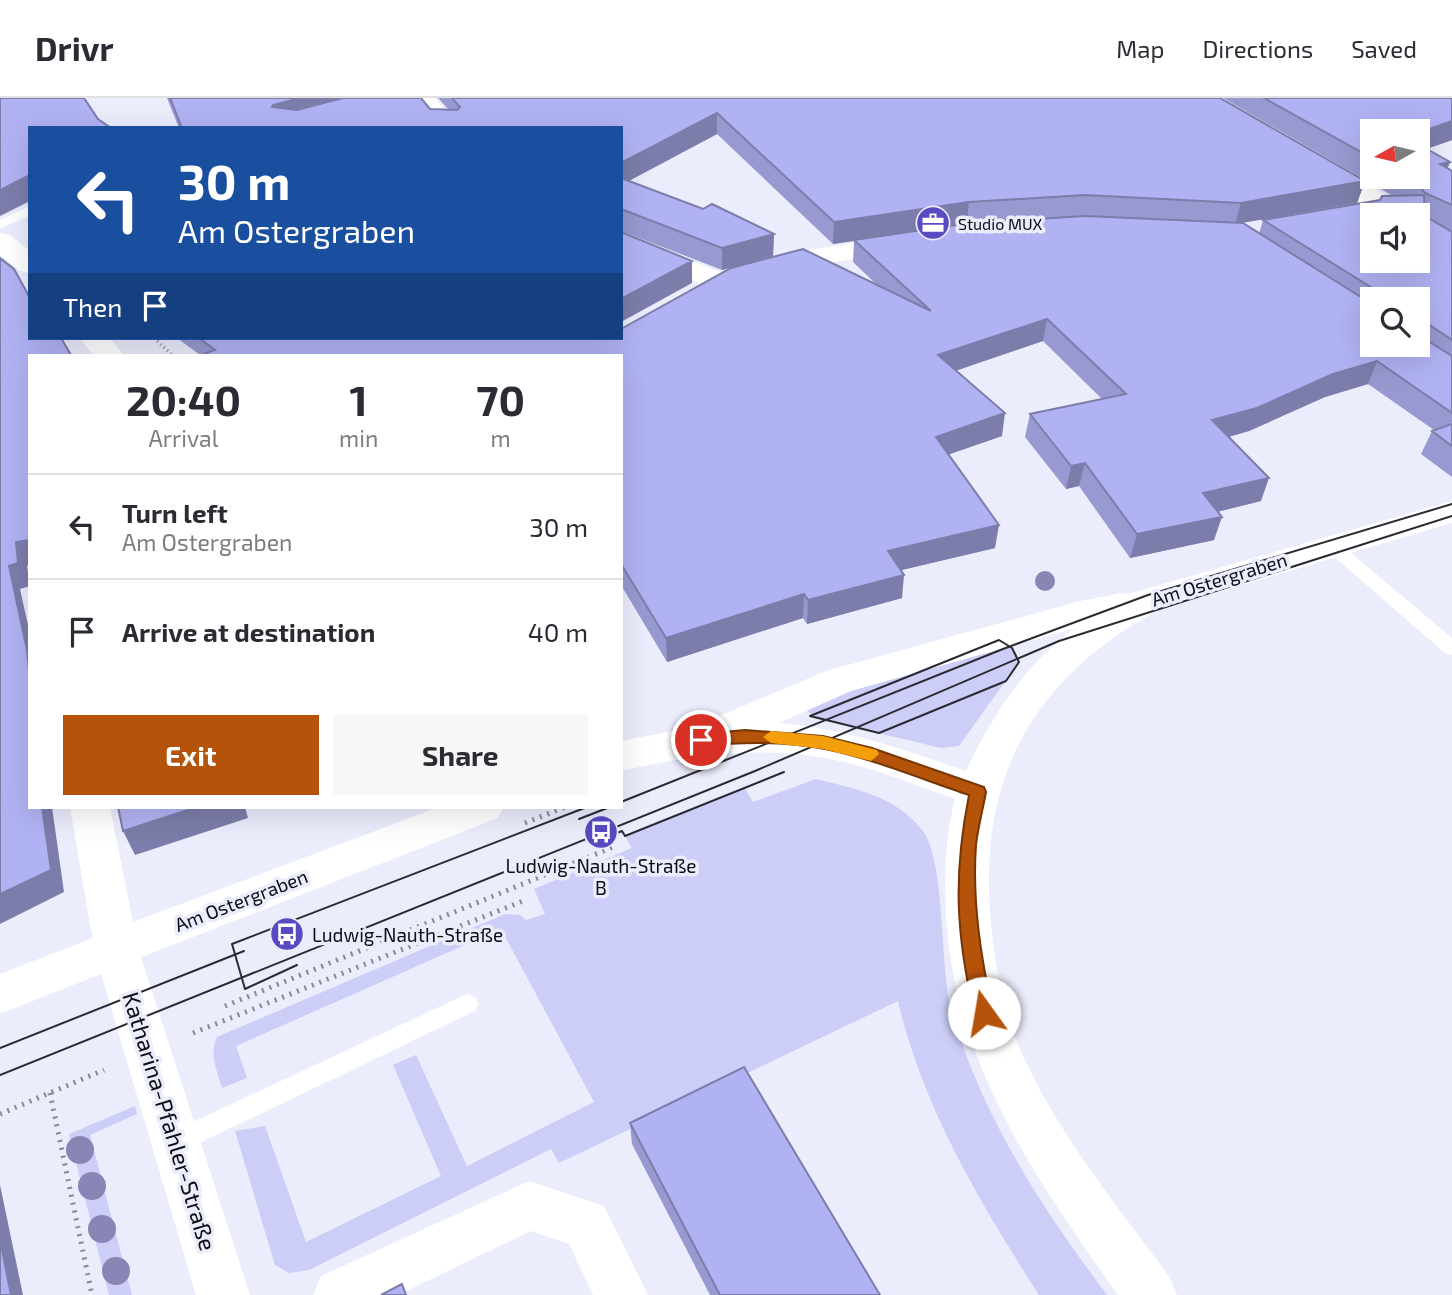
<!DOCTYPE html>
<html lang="en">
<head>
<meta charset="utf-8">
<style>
	:root { --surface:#fff; --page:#f7f7f7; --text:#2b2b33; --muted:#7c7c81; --line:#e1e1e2; --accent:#b45309 }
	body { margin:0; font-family:"Exo 2",sans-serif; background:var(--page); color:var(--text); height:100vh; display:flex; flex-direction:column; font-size:26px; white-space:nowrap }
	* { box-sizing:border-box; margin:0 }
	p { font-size:23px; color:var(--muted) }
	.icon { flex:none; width:38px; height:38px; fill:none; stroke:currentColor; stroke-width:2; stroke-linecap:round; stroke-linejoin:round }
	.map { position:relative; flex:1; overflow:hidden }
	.details { position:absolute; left:28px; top:256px; width:595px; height:455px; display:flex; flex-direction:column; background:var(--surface); border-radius:0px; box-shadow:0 7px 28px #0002 }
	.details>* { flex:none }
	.banner { position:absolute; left:28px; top:28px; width:595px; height:214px; border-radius:0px; box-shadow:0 7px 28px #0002; background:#1a4fa0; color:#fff; overflow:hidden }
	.needle { width:46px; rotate:262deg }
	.tools { position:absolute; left:1360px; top:21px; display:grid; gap:14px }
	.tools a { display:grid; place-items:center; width:70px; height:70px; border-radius:0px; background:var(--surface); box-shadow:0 7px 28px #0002; font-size:35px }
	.pin { position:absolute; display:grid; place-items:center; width:60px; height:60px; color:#fff; margin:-30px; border:4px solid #fff; border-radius:50%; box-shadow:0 2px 7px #0007 }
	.me { position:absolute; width:77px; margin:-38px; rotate:347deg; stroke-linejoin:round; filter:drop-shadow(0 0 5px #0008) }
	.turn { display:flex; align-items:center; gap:24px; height:147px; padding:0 35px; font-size:32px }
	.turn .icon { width:91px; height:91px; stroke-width:2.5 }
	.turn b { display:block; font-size:49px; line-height:60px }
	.then { display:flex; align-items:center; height:66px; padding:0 35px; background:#0003; gap:14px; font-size:26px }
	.eta { display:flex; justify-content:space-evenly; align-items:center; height:119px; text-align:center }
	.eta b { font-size:42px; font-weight:700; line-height:49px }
	.action { display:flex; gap:14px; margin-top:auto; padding:14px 35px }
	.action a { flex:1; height:80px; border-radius:0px; background:var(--accent); color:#fff; font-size:28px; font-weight:700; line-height:80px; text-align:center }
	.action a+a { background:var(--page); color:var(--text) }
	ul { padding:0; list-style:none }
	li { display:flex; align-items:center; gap:21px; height:105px; padding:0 35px; border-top:2px solid var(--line) }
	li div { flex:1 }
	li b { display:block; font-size:26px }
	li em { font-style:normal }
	header { display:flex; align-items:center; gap:42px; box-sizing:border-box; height:98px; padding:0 35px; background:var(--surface); border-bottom:2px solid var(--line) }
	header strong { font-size:33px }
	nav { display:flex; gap:38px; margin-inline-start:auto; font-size:24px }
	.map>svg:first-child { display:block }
</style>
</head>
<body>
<header>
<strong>Drivr</strong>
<nav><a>Map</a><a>Directions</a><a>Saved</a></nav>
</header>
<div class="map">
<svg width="1452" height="1197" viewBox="0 0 1452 1197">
	<rect width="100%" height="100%" fill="#ebecfc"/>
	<!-- green -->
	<path fill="#cccef8" d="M1007 544 1016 555 1019 564 959 648 941 650 815 620 805 610V604Z
		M816 681C856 691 896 698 923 733 945 762 940 868 951 910 979 1014 1043 1112 1107 1197H1039C980 1105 923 1010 898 903L559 1065 551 1051 309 1172 289 1175 275 1167 235 1033 265 1028 306 1144 441 1078 393 967 416 957 467 1068 594 1004 501 831 236 948 247 980 222 990C217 973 209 955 217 939L505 816 520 817 526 822 545 816 534 791 632 750 625 738 745 690 753 704Z
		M135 1008 137 1016 90 1037 132 1197H109L69 1036Z"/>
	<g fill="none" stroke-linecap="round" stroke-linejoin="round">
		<!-- path-far1 -->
		<path stroke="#878893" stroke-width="3.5" stroke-dasharray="1 3.5" stroke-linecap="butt" d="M154 240 172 257"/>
		<!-- path -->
		<path stroke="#878893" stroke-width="5" stroke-dasharray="2 6" stroke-linecap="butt" d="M525 725 565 709
			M225 908 613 749
			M193 935 523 803
			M50 995 92 1197
			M0 1016 104 972"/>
		<!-- service -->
		<path fill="#fff" fill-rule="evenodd" d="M30 108V117L0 131V122Z
			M1331 441 1337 443 1452 540V557L1445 555 1325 451 1322 447 1325 443Z
			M467 896 475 899 479 906 475 913 185 1052 176 1056 167 1052 164 1044 167 1036Z"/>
		<!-- minor -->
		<path fill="#fff" fill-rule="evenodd" d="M410 0H435L460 30H435Z
			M621 134 730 178 734 184 730 190 720 192 710 190 621 152Z
			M904 137 914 139 918 145 914 151 806 169 768 179 758 177 754 171 758 165 803 153Z
			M116 831 132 837 138 850 250 1197H196L101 876 0 916V876Z
			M529 1083 604 1108 648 1197H593L569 1146 531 1133 398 1197H313L321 1178Z"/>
		<!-- tertiary -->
		<path fill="#fff" fill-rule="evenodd" d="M1316 59 1325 62 1410 111 1414 117H1383L1307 72 1303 67 1307 62Z
			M0 135 10 137 30 153V175L20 173 0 157Z
			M80 240H110L123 257H93Z
			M1452 403V425L1158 512C1031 582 977 681 991 825 995 870 1004 917 1023 958 1060 1038 1117 1108 1169 1178L1177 1197H1118C1035 1080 955 966 946 818 944 779 945 739 955 701 918 688 882 673 844 664 769 646 695 656 621 673V643L693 629 826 573 1080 503 1122 495 1128 496ZM1073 531C1025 567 991 619 966 673 905 652 844 630 779 625L851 593Z
			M70 709H110L133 824 439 709H504L498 720 116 869 100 863 94 850Z"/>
		<!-- tram -->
		<path stroke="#2a2b32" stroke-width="2" d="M999 542 1012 550 1019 564 1006 583 879 635 810 618Z
			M621 704 1003 551 1148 497 1452 406
			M579 721 610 709
			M607 739 622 733 625 738 784 674
			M297 867 245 891 232 846 587 709
			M0 950 244 853
			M0 977 755 673 1059 543 1452 418"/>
	</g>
	<!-- trees -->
	<g fill="#8985b5">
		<circle cx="1045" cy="483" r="10"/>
		<circle cx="80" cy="1052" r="14"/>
		<circle cx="92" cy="1088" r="14"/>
		<circle cx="102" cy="1131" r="14"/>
		<circle cx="116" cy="1173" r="14"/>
	</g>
	<!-- wall -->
	<path fill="#9899d1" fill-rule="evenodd" d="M167 0H421L430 11H448L438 0H1220L1365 83 1357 105 1241 125 1259 136 1263 122 1380 102 1393 98 1223 0H1452V42L1426 51 1450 64 1447 70 1452 73V133L1442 129 1452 134V379L1421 356 1432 333 1434 332 1368 286 1325 299 1249 333 1229 339 1261 403 1217 414 1214 442 1130 460 1079 388 1066 391 1025 339 1030 316 1102 301 1043 243 956 272 1002 338 949 356 995 450 901 472 902 500 807 526 803 520 667 564 621 487V257H200L177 240H621L876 186 853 164 854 143 833 146 717 36 629 83 774 136 773 158 722 172 621 133V30H179ZM1372 33 1418 79H1372ZM1372 201H1418V247H1372Z
		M630 1025 880 1197H710L632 1046Z"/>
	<!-- shaded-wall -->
	<path fill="#7c7daa" d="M300 0H385L278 27 272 9 273 7Z
		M717 15V36L621 87V65Z
		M1452 23V42L1418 54V35Z
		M1450 64 1442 85 1440 66Z
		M30 77V103L0 118V92Z
		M1365 83 1357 105 1235 126 1241 105Z
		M969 104 967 125 833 146 834 124Z
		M774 136 773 158 722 172V150Z
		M692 163V185L621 224V201Z
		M1047 221 1043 243 935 280 938 257Z
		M1377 263 1368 286 1325 299 1249 333 1206 345 1212 322 1333 276Z
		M1005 315 1002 338 933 362 936 339Z
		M1085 365 1079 388 1066 391 1071 368Z
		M1269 380 1261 403 1196 419 1203 395Z
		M1222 419 1214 442 1130 460 1137 436Z
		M999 427 995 450 885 476 888 453Z
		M30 442V467L27 468 30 488 20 491 30 536V584L9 468 16 444Z
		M904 477 902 500 807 526 808 502Z
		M804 496 803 520 667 564 666 540Z
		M42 709H52L64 794 0 826V796Z
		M197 709H245L248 720 135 757 123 733Z
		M0 1087 23 1197H11L0 1142Z"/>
	<!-- building -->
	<path fill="#b1b2f3" stroke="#7c7daa" stroke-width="2" fill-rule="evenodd" d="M0 0H84L98 21 111 30H30V77L0 92Z
		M170 0H300L273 7 272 9 297 12 343 0H421L430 11 457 12 460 9 452 0H1220L1365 83 1241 105 1085 97 969 104 834 124 717 15 621 65V30H182Z
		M1264 0H1452V23L1418 35V33H1372V60Z
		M1418 46 1450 64 1440 66 1452 73V107L1425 95 1419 87 1405 79H1418Z
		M621 80 703 111 712 106 774 136 722 150 621 111Z
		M1424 97 1425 118 1452 134V242L1422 222H1418V201H1382V196L1263 122 1380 102 1382 98ZM1372 117H1418V163H1372Z
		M1085 118 1243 125 1372 206V247H1418V237L1452 258V315L1377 263 1333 276 1257 310 1212 322 1269 380 1203 395 1222 419 1137 436 1085 365 1071 368 1030 316 1126 296 1047 221 938 257 1005 315 936 339 999 427 888 453 904 477 808 502 804 496 666 540 621 466V257H209L206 255 215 252 199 240H621V231L731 170 803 151 931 213 854 142 970 125Z
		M621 134 692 163 621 201Z
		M0 160 14 171 30 200V240H61L71 257H30V442L16 444 18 465 9 468 27 552 30 584V709H42L51 772 0 796Z
		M1452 326V348L1432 333Z
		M118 709H197L123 733Z
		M744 969 880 1197H720L630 1025Z
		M0 1142 11 1197H0Z
		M402 1186 406 1197H381Z"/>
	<!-- route -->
	<path fill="#b45309" stroke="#753606" stroke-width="2" d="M745 632 823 638 872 650 984 689 986 694C983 711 978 729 976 747 972 804 981 860 993 915L991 921 984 924 977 921 974 915C956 835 953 778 969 697 921 681 874 661 825 651 785 643 742 644 701 648L693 642 701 636Z"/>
	<!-- slow -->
	<path fill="#f59e0b" d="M771 633 823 638 877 652 879 656 871 663 823 651 771 645 763 639Z"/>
	<!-- icons -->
	<defs>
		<g id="office-disc" transform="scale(1.75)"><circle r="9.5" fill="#594ac2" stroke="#ebecfc"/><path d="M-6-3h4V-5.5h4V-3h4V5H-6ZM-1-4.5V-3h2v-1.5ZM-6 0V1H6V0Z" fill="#fff"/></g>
		<g id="bus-disc" transform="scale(1.75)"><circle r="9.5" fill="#594ac2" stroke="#ebecfc"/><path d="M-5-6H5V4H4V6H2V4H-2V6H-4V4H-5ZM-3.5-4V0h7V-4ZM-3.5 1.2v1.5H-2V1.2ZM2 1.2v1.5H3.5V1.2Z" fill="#fff"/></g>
	</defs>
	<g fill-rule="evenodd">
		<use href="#office-disc" x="933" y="125"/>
		<use href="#bus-disc" x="601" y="734"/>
		<use href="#bus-disc" x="287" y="836"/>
	</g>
	<g text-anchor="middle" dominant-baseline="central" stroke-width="7" stroke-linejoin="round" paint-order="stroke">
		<!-- far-poi labels -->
		<g font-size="16" fill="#0d0d13" stroke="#ebecfc" text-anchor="start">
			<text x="958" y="125">Studio MUX</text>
		</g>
		<!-- street labels -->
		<g font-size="19" fill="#0d0d13" stroke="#ebecfc">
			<text transform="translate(1219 481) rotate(-17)">Am Ostergraben</text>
			<text transform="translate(241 802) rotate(-21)">Am Ostergraben</text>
		</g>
		<!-- poi labels -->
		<g font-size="19" fill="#0d0d13" stroke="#ebecfc">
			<text x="601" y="767">Ludwig-Nauth-Straße<tspan x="601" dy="22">B</tspan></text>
			<text x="312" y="836" text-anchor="start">Ludwig-Nauth-Straße</text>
		</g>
		<!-- near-street labels -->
		<g font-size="23" fill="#0d0d13" stroke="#ebecfc">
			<text transform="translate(170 1023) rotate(73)">Katharina-Pfahler-Straße</text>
		</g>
	</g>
</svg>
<div class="tools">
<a><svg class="needle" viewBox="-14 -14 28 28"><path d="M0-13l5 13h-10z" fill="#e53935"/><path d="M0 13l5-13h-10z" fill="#7c7c81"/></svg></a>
<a><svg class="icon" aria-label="sound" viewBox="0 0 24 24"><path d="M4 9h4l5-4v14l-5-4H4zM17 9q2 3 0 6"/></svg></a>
<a><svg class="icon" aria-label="search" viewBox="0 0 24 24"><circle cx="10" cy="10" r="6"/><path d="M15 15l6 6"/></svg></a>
</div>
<div class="pin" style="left:701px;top:642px;background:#d93025"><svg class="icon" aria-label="arrive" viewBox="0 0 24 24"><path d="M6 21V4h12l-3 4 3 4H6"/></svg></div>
<svg class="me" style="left:984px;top:915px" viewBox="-20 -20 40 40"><circle r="19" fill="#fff"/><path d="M0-13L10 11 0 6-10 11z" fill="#b45309"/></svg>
<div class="banner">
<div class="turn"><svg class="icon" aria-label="left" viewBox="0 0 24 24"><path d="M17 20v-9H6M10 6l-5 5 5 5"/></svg><div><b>30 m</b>Am Ostergraben</div></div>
<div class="then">Then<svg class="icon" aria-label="arrive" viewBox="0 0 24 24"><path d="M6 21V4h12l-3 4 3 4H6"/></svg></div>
</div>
<section class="details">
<div class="eta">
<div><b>20:40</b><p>Arrival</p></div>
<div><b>1</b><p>min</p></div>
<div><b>70</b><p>m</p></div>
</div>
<ul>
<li><svg class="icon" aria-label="left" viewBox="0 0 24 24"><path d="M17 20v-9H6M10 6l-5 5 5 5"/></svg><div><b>Turn left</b><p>Am Ostergraben</p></div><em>30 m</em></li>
<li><svg class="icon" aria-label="arrive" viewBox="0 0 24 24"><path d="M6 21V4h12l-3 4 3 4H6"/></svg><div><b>Arrive at destination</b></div><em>40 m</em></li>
</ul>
<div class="action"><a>Exit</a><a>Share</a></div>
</section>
</div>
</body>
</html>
